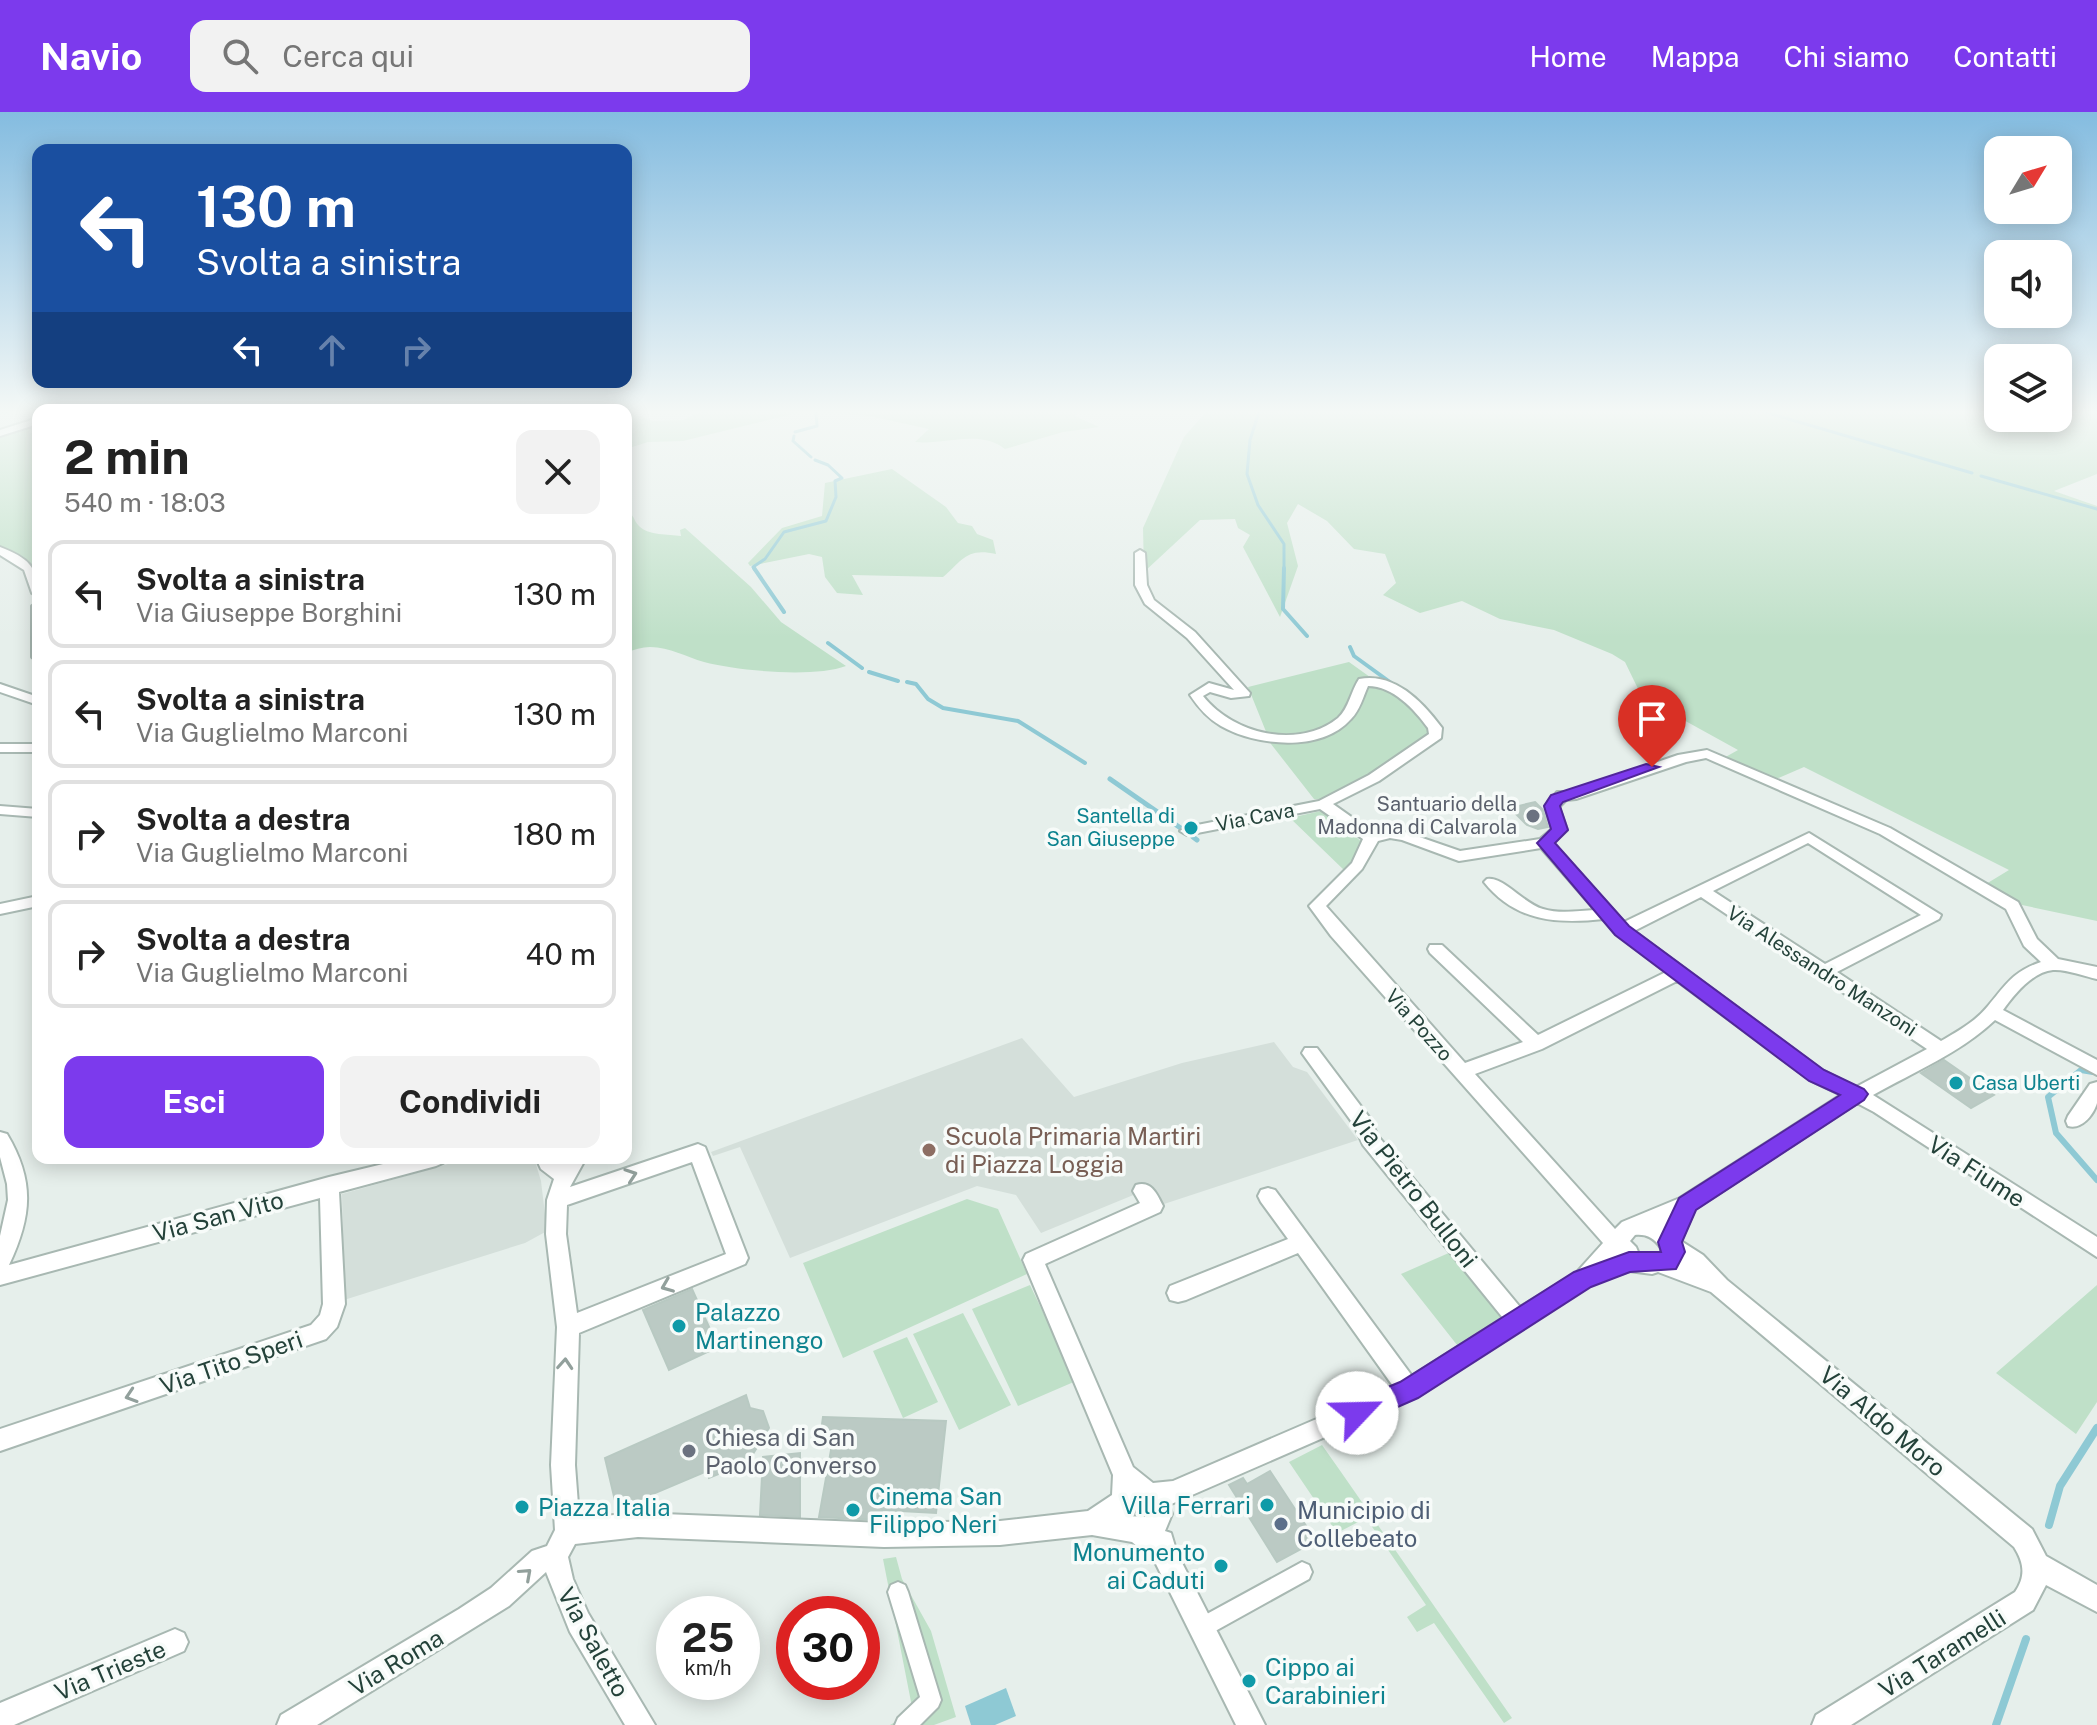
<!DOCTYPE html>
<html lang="it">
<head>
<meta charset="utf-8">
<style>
	:root { --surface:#fff; --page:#f2f2f2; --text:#222; --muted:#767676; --line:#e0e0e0; --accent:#7c3aed }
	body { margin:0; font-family:"Public Sans",sans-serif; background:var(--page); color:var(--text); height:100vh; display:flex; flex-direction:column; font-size:30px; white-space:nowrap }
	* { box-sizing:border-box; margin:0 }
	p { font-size:26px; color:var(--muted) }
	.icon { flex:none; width:44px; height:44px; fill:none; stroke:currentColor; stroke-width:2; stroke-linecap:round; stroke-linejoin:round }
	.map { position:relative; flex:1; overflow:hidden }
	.side { position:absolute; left:32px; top:292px; width:600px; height:760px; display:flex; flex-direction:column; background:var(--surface); border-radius:16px; box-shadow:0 4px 20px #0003 }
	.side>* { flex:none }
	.hud { position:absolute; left:32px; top:32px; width:600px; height:244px; border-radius:16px; box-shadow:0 4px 20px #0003; background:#1a4fa0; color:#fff; overflow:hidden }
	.needle { width:52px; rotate:52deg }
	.fabs { position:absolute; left:1984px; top:24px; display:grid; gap:16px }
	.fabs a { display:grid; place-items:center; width:88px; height:88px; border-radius:16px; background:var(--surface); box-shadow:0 4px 20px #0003; font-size:40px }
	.speed { position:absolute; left:656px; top:1484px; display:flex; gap:16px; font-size:40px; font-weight:700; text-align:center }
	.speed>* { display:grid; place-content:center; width:104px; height:104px; border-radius:50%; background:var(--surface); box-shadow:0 4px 20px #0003; line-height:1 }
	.speed small { font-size:20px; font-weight:400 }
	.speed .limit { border:12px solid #d22; background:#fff; color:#111 }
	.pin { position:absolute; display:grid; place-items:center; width:68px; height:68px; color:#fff; margin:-82px -34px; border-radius:50% 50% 50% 0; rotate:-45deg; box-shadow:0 0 8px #0007 }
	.pin .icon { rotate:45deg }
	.me { position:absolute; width:88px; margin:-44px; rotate:66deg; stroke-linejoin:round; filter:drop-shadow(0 0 6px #0008) }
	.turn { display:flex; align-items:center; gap:28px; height:168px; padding:0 32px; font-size:36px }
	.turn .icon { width:104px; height:104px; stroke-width:2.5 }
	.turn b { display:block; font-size:56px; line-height:68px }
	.lanes { display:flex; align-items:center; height:76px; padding:0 32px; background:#0003; justify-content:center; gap:40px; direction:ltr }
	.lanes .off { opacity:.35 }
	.round { display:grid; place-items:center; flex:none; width:84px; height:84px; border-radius:16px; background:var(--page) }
	.summary { display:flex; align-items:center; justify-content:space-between; height:136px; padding:0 32px }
	h1 { font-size:48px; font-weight:700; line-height:60px }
	.action { display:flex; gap:16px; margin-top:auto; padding:16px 32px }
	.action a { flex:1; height:92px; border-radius:16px; background:var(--accent); color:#fff; font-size:32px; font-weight:700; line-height:92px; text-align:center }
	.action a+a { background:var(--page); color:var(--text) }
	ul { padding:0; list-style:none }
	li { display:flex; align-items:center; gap:24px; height:108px; margin:0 16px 12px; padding:0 16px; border:4px solid var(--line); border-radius:16px }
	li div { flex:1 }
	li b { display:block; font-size:30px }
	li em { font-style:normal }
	header { display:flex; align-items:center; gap:48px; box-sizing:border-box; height:112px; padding:0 40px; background:var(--accent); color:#fff }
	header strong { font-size:38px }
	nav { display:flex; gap:44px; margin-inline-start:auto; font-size:28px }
	.search { width:560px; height:72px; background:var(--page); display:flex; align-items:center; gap:20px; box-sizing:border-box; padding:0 28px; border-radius:16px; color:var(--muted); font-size:30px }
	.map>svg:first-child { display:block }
</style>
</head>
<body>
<header>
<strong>Navio</strong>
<div class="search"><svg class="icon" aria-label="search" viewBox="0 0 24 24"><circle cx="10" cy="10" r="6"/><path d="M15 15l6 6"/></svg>Cerca qui</div>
<nav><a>Home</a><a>Mappa</a><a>Chi siamo</a><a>Contatti</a></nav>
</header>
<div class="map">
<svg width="2097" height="1613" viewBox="0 0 2097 1613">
	<rect width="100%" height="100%" fill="#e6efeb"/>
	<!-- built -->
	<path fill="#d4dfda" d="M1022 926 1074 985 1182 951 1274 930 1293 955 1307 960 1358 1028 1161 1093 1148 1077 1041 1121 1016 1083 977 1074 790 1146 740 1035 713 1044 711 1040Z
		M469 1046H534L541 1069 547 1119 525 1131 344 1188 342 1082Z"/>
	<!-- green -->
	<path fill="#bfe0c8" d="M626 300 653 309 683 308 700 300H801L683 329 648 330 626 337Z
		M815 300H1078L1075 304 1099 315 1063 320 1005 337C980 317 946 333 915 330L929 317 870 304Z
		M1206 300H1998V306H2058V300H2097V362L2054 379 2097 394V809L2022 793 1986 772 2009 758 1804 655 1776 667 1722 647 1738 638 1642 585 1625 550 1612 542 1554 518 1500 507 1462 489 1420 501 1383 483 1396 471 1385 442 1354 437 1327 409 1298 392 1287 411 1298 454 1280 505 1243 435 1250 423 1238 416 1235 407 1200 408 1144 460 1143 416 1184 325Z
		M38 312V465C31 449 16 440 0 434V326Z
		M892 357 946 395 958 411 972 414 977 422 993 428 996 442C966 435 962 449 943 465L852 463 863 483 837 481 825 465 822 445 809 442 750 454 748 451 782 416 822 404 825 371Z
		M626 399C635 403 633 408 639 414 649 424 668 422 681 424L680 418 685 416 751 475 781 510 846 554C814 566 738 559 704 550 686 545 670 535 650 535 642 535 634 538 626 540Z
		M1349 550 1423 603 1430 624 1331 688 1314 687 1271 632 1248 575Z
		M1325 698 1364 732 1345 759 1290 706Z
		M967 1087 998 1097 1027 1162 843 1246 803 1151Z
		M1451 1140 1505 1206 1461 1238 1401 1162Z
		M1030 1173 1076 1269 1018 1294 972 1197Z
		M2097 1173V1290L2076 1322 1996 1261Z
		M963 1201 1011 1293 959 1318 913 1222Z
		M907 1225 938 1290 903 1306 873 1239Z
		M1322 1333 1341 1360 1512 1606 1504 1611 1434 1511 1417 1520 1407 1505 1426 1493 1366 1406 1337 1421 1289 1350Z
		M896 1445 902 1467 931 1519 956 1605 934 1613H890L913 1600 883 1447Z"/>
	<!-- water -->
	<path fill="#8ec9d4" d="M1006 1576 1016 1604 995 1613H971L965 1594Z"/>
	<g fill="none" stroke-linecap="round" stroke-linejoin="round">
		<!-- stream-far4 -->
		<path stroke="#8ec9d4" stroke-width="3" d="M0 300H8
			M1259 300 1250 328 1247 362 1258 393 1284 432V458
			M1765 300 1972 361
			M795 320 817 314 816 300
			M794 324 793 329 811 345
			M1981 364 2097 397
			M755 458 753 455 765 447 784 420 826 409 836 385 835 369 842 366 828 353 815 348"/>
		<!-- stream-far3 -->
		<path stroke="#8ec9d4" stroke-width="4" d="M754 456 784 500
			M1284 456 1283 497 1307 524
			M828 531 862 556
			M1350 535 1354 544 1394 573
			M869 560 898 569
			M907 570 916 572 928 587 943 596 1018 609 1085 651"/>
		<!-- stream-far2 -->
		<path stroke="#8ec9d4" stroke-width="5" d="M1110 667 1182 717
			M1193 725 1197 728"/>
		<!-- stream-far1 -->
		<path stroke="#8ec9d4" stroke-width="6" d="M2093 960 2081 958 2048 985 2056 1021 2097 1068"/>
		<!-- stream -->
		<path stroke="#8ec9d4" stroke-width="8" d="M2049 1413 2060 1374 2097 1316
			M1996 1613 2026 1527"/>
	</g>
	<!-- building -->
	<path fill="#bbcac4" stroke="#b8c9c2" stroke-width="2" d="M1535 690 1543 698 1548 715 1538 717 1527 713 1510 696Z
		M1944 948 1994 983 1971 996 1921 961Z
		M692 1177 718 1235 669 1258 643 1198Z
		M746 1283 750 1296 763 1299 769 1316 748 1350 709 1366 707 1359 617 1397 605 1346Z
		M823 1305 946 1309 936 1401 882 1398 880 1408 819 1405 833 1327H820Z
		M800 1341V1405L760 1403 763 1345Z
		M1270 1359 1316 1429 1277 1450 1229 1373 1243 1366 1247 1372Z"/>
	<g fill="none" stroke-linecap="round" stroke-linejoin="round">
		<!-- pedestrian casing -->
		<g stroke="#a8b8b2" stroke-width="4">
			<path id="pedestrian" d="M1302 1450 1309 1453 1312 1460 1309 1467 1208 1523 1201 1526 1194 1523 1191 1516 1194 1509Z
				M898 1470 905 1473 908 1480 941 1588 938 1595 920 1613H895L898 1606 920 1585 888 1480 891 1473Z"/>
		</g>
		<!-- minor casing -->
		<g stroke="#a8b8b2" stroke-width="4">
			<path id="minor" d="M38 306V312L0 324V318Z
				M0 435C28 446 38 454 38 484L32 481 24 458 0 443Z
				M1140 438 1145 441 1147 473 1154 488 1195 520 1250 581 1249 584 1231 586 1210 580 1203 584C1233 622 1298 638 1338 606 1349 596 1351 579 1359 567 1394 560 1422 589 1442 616L1441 626 1379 669 1333 692 1374 721 1390 718 1405 720 1460 739 1540 727 1552 717 1545 694 1557 680H1570L1678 643 1707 638 1890 716 2018 790 2037 827 2058 847 2097 855V867C2084 864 2066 857 2053 858 2032 860 2014 883 2003 898L2097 948V963L1995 908C1960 941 1914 960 1873 983L2097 1125V1145L1874 1000 1857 991 1695 1097 1681 1129 1703 1143 1727 1168 2032 1417 2046 1444 2097 1473V1500L2046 1473 2033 1498 1851 1613H1812L1816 1603 2015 1480C2026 1464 2024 1451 2014 1435L1711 1180 1658 1160 1652 1162 1629 1159 1590 1173 1417 1285 1169 1393 1172 1402 1165 1419 1171 1421 1177 1441 1265 1613H1236L1154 1448 1132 1430 1092 1423 1000 1433 884 1435 638 1425 575 1432 568 1445 573 1467 588 1501 655 1613H625L570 1520 546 1460 509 1494 317 1613H277L281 1603 459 1497 491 1476 532 1439 547 1434 555 1418 551 1353 557 1215 546 1122 547 1088 554 1067 541 1057 536 1046H556L563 1052 566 1046H586L570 1075 698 1032 705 1035 748 1146 745 1152 579 1221 575 1353 579 1406 638 1401 884 1411 1000 1409 1088 1399 1112 1383 1113 1363 1023 1148 1026 1142 1140 1091 1133 1079 1136 1073C1151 1068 1157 1082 1163 1094L1160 1100 1045 1152 1133 1355 1153 1371 1173 1369 1393 1274 1298 1141 1186 1188 1178 1190 1170 1188 1167 1181 1170 1174 1288 1127 1261 1090 1258 1084 1261 1078 1268 1076 1275 1078 1412 1264 1503 1206 1363 1033 1354 1013 1302 941 1305 936H1317L1369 1005 1378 1024 1520 1195 1576 1161 1603 1131 1331 824 1309 794 1352 751 1363 727 1320 697 1187 723 1180 719 1187 715 1319 689 1369 663 1429 622 1428 616C1414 597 1393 574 1368 574 1363 585 1360 598 1351 607 1321 641 1256 634 1221 614 1207 606 1198 595 1190 583L1209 571 1234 578 1187 526 1145 492 1135 473V441ZM1706 646 1880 722 2006 797 2024 834 2041 850C2013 859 2005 874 1988 894 1975 910 1958 919 1941 929L1837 860 1939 807 1941 803 1809 721 1624 810 1553 731 1567 718 1559 695 1566 688 1576 687 1686 650ZM1390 726 1402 728 1459 749 1541 736 1595 798C1578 799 1559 802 1543 797 1524 792 1503 764 1487 767L1484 770C1516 810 1557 812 1604 807L1616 822 1666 860 1538 923 1442 833H1430L1428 837 1430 841 1523 930 1465 951 1326 794 1362 757 1378 729ZM1808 731 1921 803 1825 852 1713 779ZM1701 785 1927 937 1856 975 1822 958 1634 819ZM1677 869 1810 968 1841 983 1680 1086 1622 1110 1615 1117 1475 962 1542 937ZM692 1050 726 1142 577 1201 566 1122 567 1093ZM1635 1123C1647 1122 1654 1126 1661 1136V1141L1639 1142 1636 1135 1630 1129ZM1144 1395 1147 1402 1145 1405 1127 1404 1133 1402 1136 1396Z
				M38 491V549L32 545V494Z
				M0 572 38 585V593L0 580Z
				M0 632H38V640H0Z
				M0 694 38 697V705L0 702Z
				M38 784V794L0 802V792Z
				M2097 970C2097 976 2097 985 2097 991 2093 1004 2081 1018 2068 1014L2066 1009 2068 1004 2090 972Z
				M0 1020 7 1022C35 1069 32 1104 9 1153L329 1065 408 1046H446L443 1051 436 1054 339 1080 345 1192 337 1215 326 1227 0 1339V1317L311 1213 320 1203 323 1192 320 1086 0 1173V1124L8 1088 7 1072 0 1045Z
				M175 1517 184 1521 188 1530 184 1539 14 1613H0V1591Z"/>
		</g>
		<!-- pedestrian -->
		<use href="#pedestrian" fill="#fff" fill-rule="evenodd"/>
		<!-- minor -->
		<use href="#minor" fill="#fff" fill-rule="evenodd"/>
	</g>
	<!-- one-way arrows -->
	<defs><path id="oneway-chevron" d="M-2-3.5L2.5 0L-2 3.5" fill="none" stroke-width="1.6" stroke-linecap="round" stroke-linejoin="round" transform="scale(2)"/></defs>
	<g stroke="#92a09c">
		<use href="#oneway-chevron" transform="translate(631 1063) rotate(-19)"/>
		<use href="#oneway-chevron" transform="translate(667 1174) rotate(158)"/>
		<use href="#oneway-chevron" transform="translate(565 1252) rotate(-86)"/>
		<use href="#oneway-chevron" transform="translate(131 1284) rotate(162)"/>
		<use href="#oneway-chevron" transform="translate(526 1462) rotate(-42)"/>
	</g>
	<!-- sky -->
	<linearGradient id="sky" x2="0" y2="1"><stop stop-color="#84bce0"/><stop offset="0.57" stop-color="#f4f8f6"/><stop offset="1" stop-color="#f4f8f6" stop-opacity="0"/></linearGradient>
	<rect width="2097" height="526" fill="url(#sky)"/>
	<!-- route -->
	<path fill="#7c3aed" stroke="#51269a" stroke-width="2" d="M1646 652 1659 655 1563 690 1560 694 1568 718 1555 731 1629 814 1824 958 1864 977 1868 982 1864 988 1696 1098 1682 1130 1685 1140 1676 1157 1630 1160 1591 1175 1418 1286 1357 1313 1347 1310 1343 1301 1347 1292 1400 1270 1574 1160 1629 1140H1661L1658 1130 1679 1086 1840 983 1809 969 1615 823 1537 731 1551 717 1544 694 1551 683Z"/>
	<!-- markers -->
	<g fill="#6b7280" stroke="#f7fbf9" stroke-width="3">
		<circle cx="1533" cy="704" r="8"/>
		<circle cx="689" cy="1339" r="8"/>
	</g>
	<g fill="#0f9aa8" stroke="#f7fbf9" stroke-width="3">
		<circle cx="1191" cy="716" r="8"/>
		<circle cx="1956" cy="971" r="8"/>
		<circle cx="679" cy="1214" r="8"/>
		<circle cx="1267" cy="1393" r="8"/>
		<circle cx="522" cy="1395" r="8"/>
		<circle cx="853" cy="1398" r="8"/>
		<circle cx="1221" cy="1454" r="8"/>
		<circle cx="1249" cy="1569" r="8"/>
	</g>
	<circle fill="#8d6e63" stroke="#f7fbf9" stroke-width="3" cx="929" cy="1038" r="8"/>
	<circle fill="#5c6f8a" stroke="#f7fbf9" stroke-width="3" cx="1281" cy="1412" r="8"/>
	<g text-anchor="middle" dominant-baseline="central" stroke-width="7" stroke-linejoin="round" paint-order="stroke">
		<!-- worship labels -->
		<g font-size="20" fill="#5b616d" stroke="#f7fbf9" text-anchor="end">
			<text x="1517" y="692">Santuario della<tspan x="1517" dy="23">Madonna di Calvarola</tspan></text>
		</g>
		<!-- culture labels -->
		<g font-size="20" fill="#0d838f" stroke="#f7fbf9" text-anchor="end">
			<text x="1175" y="704">Santella di<tspan x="1175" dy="23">San Giuseppe</tspan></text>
			<text x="1972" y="971" text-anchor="start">Casa Uberti</text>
		</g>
		<!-- street labels -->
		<g font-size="20" fill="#24423a" stroke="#f7fbf9">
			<text transform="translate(1255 705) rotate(-11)">Via Cava</text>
			<text transform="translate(1822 859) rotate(33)">Via Alessandro Manzoni</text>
			<text transform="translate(1419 913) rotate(48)">Via Pozzo</text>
		</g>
		<!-- near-education labels -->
		<g font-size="24" fill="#785e54" stroke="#f7fbf9" text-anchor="start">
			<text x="945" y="1024">Scuola Primaria Martiri<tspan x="945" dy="28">di Piazza Loggia</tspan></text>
		</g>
		<!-- near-street labels -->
		<g font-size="24" fill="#24423a" stroke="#f7fbf9">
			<text transform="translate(1977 1059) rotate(33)">Via Fiume</text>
			<text transform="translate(1414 1077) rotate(52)">Via Pietro Bulloni</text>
			<text transform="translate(218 1104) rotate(-15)">Via San Vito</text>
			<text transform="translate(231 1250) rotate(-19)">Via Tito Speri</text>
			<text transform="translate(1883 1309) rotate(40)">Via Aldo Moro</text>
			<text transform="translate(594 1530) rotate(61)">Via Saletto</text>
			<text transform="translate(1942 1541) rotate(-32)">Via Taramelli</text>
			<text transform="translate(396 1550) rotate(-31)">Via Roma</text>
			<text transform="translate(110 1558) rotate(-23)">Via Trieste</text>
		</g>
		<!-- near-culture labels -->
		<g font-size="24" fill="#0d838f" stroke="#f7fbf9" text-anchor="start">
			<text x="695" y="1200">Palazzo<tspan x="695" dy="28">Martinengo</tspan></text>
			<text x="869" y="1384">Cinema San<tspan x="869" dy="28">Filippo Neri</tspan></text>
			<text x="1251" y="1393" text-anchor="end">Villa Ferrari</text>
			<text x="538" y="1395">Piazza Italia</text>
			<text x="1205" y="1440" text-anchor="end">Monumento<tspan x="1205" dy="28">ai Caduti</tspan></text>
			<text x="1265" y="1555">Cippo ai<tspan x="1265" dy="28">Carabinieri</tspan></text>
		</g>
		<!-- near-worship labels -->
		<g font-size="24" fill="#5b616d" stroke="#f7fbf9" text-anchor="start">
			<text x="705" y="1325">Chiesa di San<tspan x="705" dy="28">Paolo Converso</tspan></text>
		</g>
		<!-- near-service labels -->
		<g font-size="24" fill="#4e5e75" stroke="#f7fbf9" text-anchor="start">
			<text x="1297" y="1398">Municipio di<tspan x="1297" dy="28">Collebeato</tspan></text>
		</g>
	</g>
</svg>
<div class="fabs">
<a><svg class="needle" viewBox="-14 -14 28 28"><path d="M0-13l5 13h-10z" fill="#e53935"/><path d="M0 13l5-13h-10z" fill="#767676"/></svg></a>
<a><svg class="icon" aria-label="sound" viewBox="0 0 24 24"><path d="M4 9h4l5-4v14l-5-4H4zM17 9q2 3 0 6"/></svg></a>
<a><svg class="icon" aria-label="layers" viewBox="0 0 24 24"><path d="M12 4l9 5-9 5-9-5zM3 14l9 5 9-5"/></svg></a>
</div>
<div class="speed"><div>25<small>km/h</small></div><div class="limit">30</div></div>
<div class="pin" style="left:1652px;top:655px;background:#d93025"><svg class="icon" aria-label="arrive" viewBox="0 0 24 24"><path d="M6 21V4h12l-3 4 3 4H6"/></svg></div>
<svg class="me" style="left:1357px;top:1301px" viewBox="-20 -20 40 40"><circle r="19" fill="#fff"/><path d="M0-13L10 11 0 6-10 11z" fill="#7c3aed"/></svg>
<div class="hud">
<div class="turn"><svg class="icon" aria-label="left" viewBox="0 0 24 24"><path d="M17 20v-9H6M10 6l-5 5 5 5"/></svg><div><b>130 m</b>Svolta a sinistra</div></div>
<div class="lanes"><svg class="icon" aria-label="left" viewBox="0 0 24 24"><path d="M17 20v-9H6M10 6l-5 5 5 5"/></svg><svg class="icon off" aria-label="ahead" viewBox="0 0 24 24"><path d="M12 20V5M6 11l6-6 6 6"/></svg><svg class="icon off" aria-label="right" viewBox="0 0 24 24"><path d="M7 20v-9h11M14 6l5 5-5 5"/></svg></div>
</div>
<section class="side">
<div class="summary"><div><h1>2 min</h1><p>540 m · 18:03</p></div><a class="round"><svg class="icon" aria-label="close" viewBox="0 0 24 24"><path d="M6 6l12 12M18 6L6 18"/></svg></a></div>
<ul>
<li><svg class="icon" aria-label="left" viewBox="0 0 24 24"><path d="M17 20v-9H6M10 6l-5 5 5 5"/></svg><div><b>Svolta a sinistra</b><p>Via Giuseppe Borghini</p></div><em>130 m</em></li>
<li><svg class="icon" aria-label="left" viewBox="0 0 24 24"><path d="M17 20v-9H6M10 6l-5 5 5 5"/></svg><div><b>Svolta a sinistra</b><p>Via Guglielmo Marconi</p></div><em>130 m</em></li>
<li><svg class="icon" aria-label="right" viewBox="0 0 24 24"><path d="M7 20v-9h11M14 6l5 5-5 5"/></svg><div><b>Svolta a destra</b><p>Via Guglielmo Marconi</p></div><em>180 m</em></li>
<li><svg class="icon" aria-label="right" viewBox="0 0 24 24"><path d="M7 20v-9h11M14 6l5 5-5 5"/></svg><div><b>Svolta a destra</b><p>Via Guglielmo Marconi</p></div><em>40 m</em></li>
</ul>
<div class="action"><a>Esci</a><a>Condividi</a></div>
</section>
</div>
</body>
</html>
